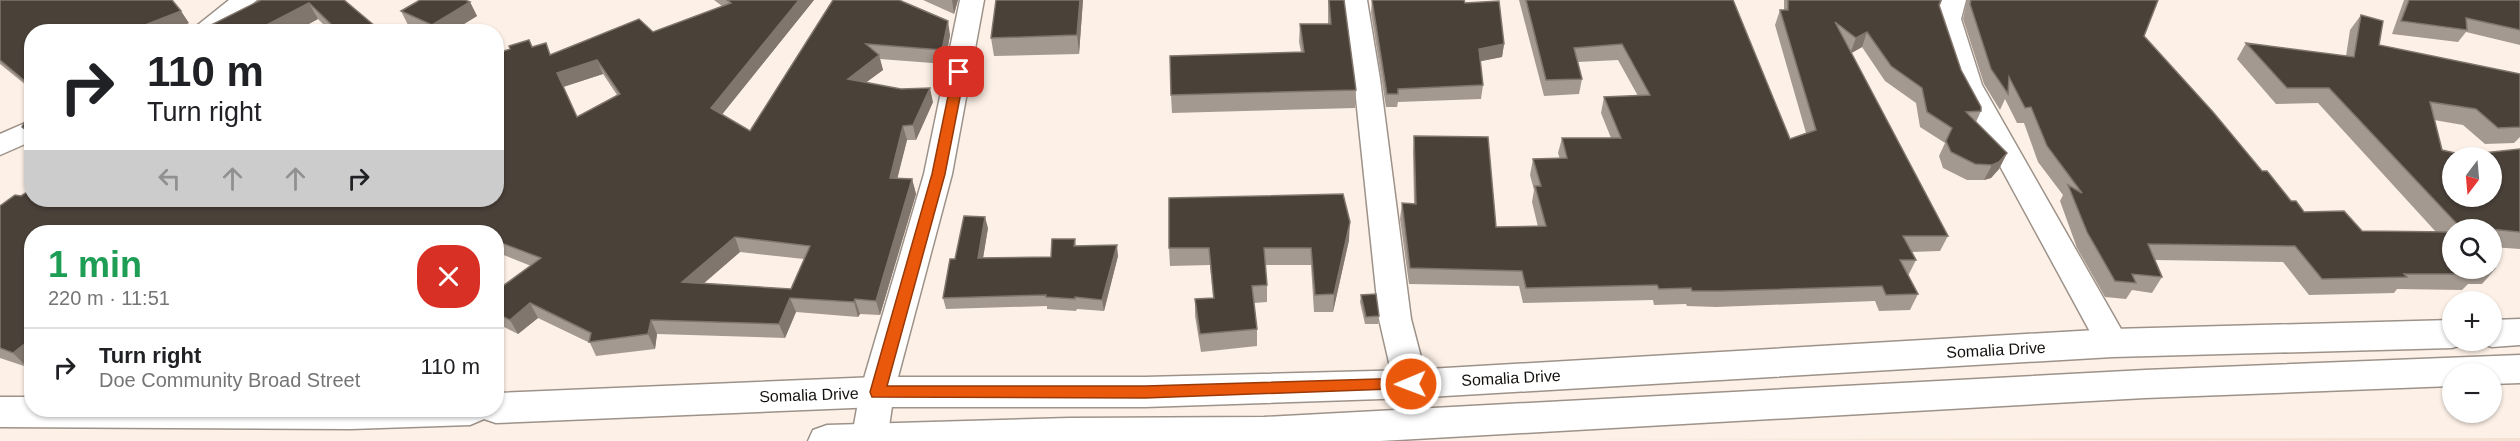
<!DOCTYPE html>
<html lang="en">
<head>
<meta charset="utf-8">
<style>
	:root { --surface:#fff; --page:#f2f2f2; --text:#202124; --muted:#757577; --line:#e0e0e0 }
	body { margin:0; font-family:Helvetica,sans-serif; background:var(--page); color:var(--text); height:100vh; display:flex; flex-direction:column; font-size:22px; white-space:nowrap }
	* { box-sizing:border-box; margin:0 }
	p { font-size:20px; color:var(--muted) }
	.icon { flex:none; width:33px; height:33px; fill:none; stroke:currentColor; stroke-width:2; stroke-linecap:round; stroke-linejoin:round }
	.map { position:relative; flex:1; overflow:hidden }
	.panel { position:absolute; left:24px; top:225px; width:480px; height:192px; display:flex; flex-direction:column; background:var(--surface); border-radius:24px; box-shadow:0 2px 4px #0004 }
	.panel>* { flex:none }
	.top-card { position:absolute; left:24px; top:24px; width:480px; height:183px; border-radius:24px; box-shadow:0 2px 4px #0004; background:#fff; color:var(--text); overflow:hidden }
	.needle { width:39px; rotate:196deg }
	.fabs { position:absolute; left:2442px; top:147px; display:grid; gap:12px }
	.fabs a { display:grid; place-items:center; width:60px; height:60px; border-radius:50%; background:var(--surface); box-shadow:0 2px 4px #0004; font-size:30px }
	.pin { position:absolute; display:grid; place-items:center; width:51px; height:51px; color:#fff; margin:-26px; border-radius:12px; box-shadow:0 3px 9px #0006 }
	.me { position:absolute; width:66px; margin:-33px; rotate:269deg; stroke-linejoin:round; filter:drop-shadow(0 0 4px #0008) }
	.turn { display:flex; align-items:center; gap:21px; height:126px; padding:0 24px; font-size:27px }
	.turn .icon { width:78px; height:78px; stroke-width:2.5 }
	.turn b { display:block; font-size:42px; line-height:51px }
	.lanes { display:flex; align-items:center; height:57px; padding:0 24px; background:#0003; justify-content:center; gap:30px; direction:ltr }
	.lanes .off { opacity:.35 }
	.round { display:grid; place-items:center; flex:none; width:63px; height:63px; border-radius:24px; background:var(--page) }
	.headline { display:flex; align-items:center; justify-content:space-between; height:102px; padding:0 24px }
	h1 { font-size:36px; font-weight:700; line-height:45px; color:#1e9e55 }
	ul { padding:0; list-style:none }
	li { display:flex; align-items:center; gap:18px; height:78px; padding:0 24px; border-top:2px solid var(--line) }
	li div { flex:1 }
	li b { display:block; font-size:22px }
	li em { font-style:normal }
	.map>svg:first-child { display:block }
</style>
</head>
<body>
<div class="map">
<svg width="2520" height="441" viewBox="0 0 2520 441">
	<rect width="100%" height="100%" fill="#fdf1e7"/>
	<!-- built -->
	<path fill="#f3e2d3" d="M2520 438V441L1539 439Z"/>
	<g fill="none" stroke-linecap="round" stroke-linejoin="round">
		<!-- street casing -->
		<g stroke="#9d9289" stroke-width="3">
			<path id="street" d="M229 0H257L219 32H189Z
				M960 0H984L952 174 894 392 887 441H851L860 392 924 174Z
				M1343 0H1367L1380 79 1411 319 1428 384 1423 393 1411 397 1399 393 1394 384 1379 319 1354 79Z
				M1942 0H1966L1961 19 1982 85 2129 343 2125 352 2113 355 2101 352 1956 85 1935 19Z
				M32 120V141L0 155V134Z"/>
		</g>
		<!-- primary casing -->
		<g stroke="#9d9289" stroke-width="3">
			<path id="primary" d="M2520 319V345L2492 347 2479 343 2478 340H2492V320Z
				M2452 320V340H2466L2465 344 2452 348 2113 357 1411 398 1145 407H877L496 423 484 419 470 425 351 429 0 427V397H32V410H496V393L877 377H1145L1411 370 2113 329Z
				M2520 355V383L2492 384V374H2452V386L2145 398 1380 441H808L813 430 827 425 1069 418 1264 417 2145 370Z"/>
		</g>
		<!-- street -->
		<use href="#street" fill="#fff" fill-rule="evenodd"/>
		<!-- primary -->
		<use href="#primary" fill="#fff" fill-rule="evenodd"/>
	</g>
	<!-- wall -->
	<path fill="#a49990" fill-rule="evenodd" d="M0 0 189 23 167 32H32V90L0 64Z
		M261 0H344L382 32H331L318 19 294 32H218L213 24Z
		M714 0H814L722 114 750 131 833 0 950 35 945 64 880 59 883 70 866 82 933 102 916 140H907L897 178 912 179 916 194 880 315 860 314 858 317 796 312 785 338 657 334 655 349 596 356 590 343 538 318 518 334 496 323V291L531 266 496 252V232H32V364L27 367 0 358V206L21 196 32 200H496L510 49 529 40 532 47 551 54 653 32 722 6ZM603 74 617 95 577 117 563 87ZM740 252 804 259 791 289 704 283Z
		M923 0H958L954 14Z
		M1083 0 1079 54 994 56 991 38Z
		M1328 0H1344L1356 90 1355 108 1172 113 1171 95 1301 52 1299 42 1300 24H1328Z
		M1372 0 1465 3 1504 44 1502 57 1480 61 1483 85 1481 99 1398 102 1397 107H1386L1371 13Z
		M1519 0H1733L1790 139 1806 133 1775 25 1780 10H1784V0H1941L1939 5 1961 70 1981 111 1976 122 2007 153 1999 169 1991 178 1984 180H1967L1943 168 1939 156 1945 143 1920 127 1916 103 1885 81 1862 47 1851 53 1948 236 1940 251 1912 252 1916 260 1908 276 1918 294 1910 310 1879 311 1875 301 1716 307 1687 306 1686 304 1654 305 1653 300 1523 303 1519 286 1409 284 1400 219 1402 203 1414 204 1413 152 1414 136 1496 227H1538L1532 202 1534 190 1530 175 1533 159H1560L1558 153 1562 138H1611L1601 113 1604 97 1638 96 1618 60 1578 62 1582 79 1579 94 1544 96Z
		M1967 0H2158L2144 36 2262 171 2291 201 2304 212 2362 231 2436 232 2318 103 2276 104 2237 59 2246 43 2346 56 2350 30 2361 15 2379 45 2520 74V137L2514 143 2485 144 2463 125 2434 120 2442 150 2464 155 2520 149V249L2492 247V230H2452V268H2496L2482 284H2468L2462 290 2397 289 2394 293 2309 295 2283 262 2155 260 2162 277 2152 293 2132 290 2126 299 2105 297 2077 248 2060 201 2063 195 2038 162 2024 123H2017L2005 99 2000 110 1984 84 1963 19Z
		M2404 0H2520V45L2466 32 2458 42 2392 34Z
		M470 2 477 16 451 32H423L408 25 401 11Z
		M32 124V139L22 127Z
		M988 228 983 258 1051 257 1075 239 1076 246 1118 256 1104 311 1077 309 1076 311 1047 309V306L946 309 943 298 955 259Z
		M1349 240 1333 312H1314L1311 265H1265L1267 285V302L1254 303 1257 329V346L1201 352 1195 316V299L1213 298 1210 265 1170 266 1169 248Z
		M1361 295 1379 316 1378 324H1365L1360 302Z"/>
	<!-- shaded-wall -->
	<path fill="#80766d" d="M799 0H814L716 122 711 108Z
		M952 0H958L954 14Z
		M1080 0H1083L1079 54 1077 35Z
		M470 2 477 16 451 32H435L432 25Z
		M309 3 318 19 294 32H253Z
		M181 11 189 23 167 32H127Z
		M948 21 950 35 945 64 942 50Z
		M1867 32 1862 47 1850 54 1856 38Z
		M1504 44 1502 57 1477 62 1479 49Z
		M879 55 883 70 852 93 848 79Z
		M597 60 603 74 563 87 557 73Z
		M32 77V89L25 81Z
		M930 88 933 102 916 140 913 125Z
		M903 126 907 140 894 192 890 178Z
		M2007 153 1999 169 1991 178 1984 180 1992 165Z
		M912 179 916 194 880 315 876 301Z
		M985 217 988 228 981 270 978 258Z
		M1350 222 1349 240 1333 312 1334 294Z
		M735 237 740 252 688 297 682 282Z
		M1117 245 1118 256 1104 311 1102 300Z
		M790 298 796 312 785 338 779 324Z
		M855 299 860 314 858 317 854 302Z
		M530 303 538 318 518 334 510 320Z
		M32 307V317L26 311Z
		M651 320 657 334 655 349 648 334Z
		M32 338V364L27 367 13 353Z"/>
	<!-- building -->
	<path fill="#4a4139" stroke="#80766d" stroke-width="1.5" fill-rule="evenodd" d="M0 0H172L181 11 127 32H32V77L25 81 0 60Z
		M261 0H344L382 32H339L309 3 253 32H226L213 24Z
		M420 0H465L470 2 432 25 401 11Z
		M727 0H799L711 108 750 131 833 0H899L948 21 942 50 866 44 879 55 848 79 901 89 930 88 913 125 903 126 890 178 912 179 876 301 855 299 854 302 790 298 779 324 651 320 648 334 589 342 591 333 530 303 510 320 496 313V291L541 258 496 241V232H475L468 230 465 232H32V276L27 280 32 282V307L26 311 32 313V338L13 353 0 348V206L15 195 21 196 32 189V200H496V54L510 49 509 46 529 40 532 47 546 43 550 55 639 19 653 32 731 3ZM597 60 620 94 577 117 557 73ZM735 237 810 246 791 289 682 282Z
		M996 0H1080L1077 35 991 38Z
		M1329 0H1344L1356 90 1171 95 1170 56 1304 52 1300 24H1331Z
		M1372 0H1464L1465 3 1499 1 1504 44 1479 49 1483 85 1398 89V94H1387Z
		M1526 0H1733L1790 139 1816 130 1780 10H1788V0H1941L1939 5 1961 70 1981 107V111L1966 112 2007 153 1999 162 1992 165 1975 164 1951 152 1946 141 1952 128 1927 112 1922 88 1891 66 1867 32 1856 38 1835 22 1948 236H1903L1916 260H1900L1918 294 1886 295 1882 286 1721 291H1692L1691 288 1659 289 1657 285 1526 288 1522 271 1410 268 1402 203 1416 204 1414 136 1488 137 1496 227 1546 226 1535 186H1541L1533 159 1567 158 1562 138H1621L1604 97 1650 95 1622 44 1574 48 1582 79 1546 80Z
		M1971 0H2158L2144 36 2213 112 2262 171H2267L2291 201H2296L2304 212 2344 211 2362 231 2452 232V268H2471L2476 274H2404L2407 277 2322 279 2295 246 2148 244 2162 277 2132 274 2136 283 2115 281 2087 232 2068 185 2082 193 2047 146 2031 107 2025 108 2009 77 2008 94 1991 69 1970 4Z
		M2409 0H2520V30L2466 18 2467 30 2401 21Z
		M2361 15 2383 21 2379 45 2520 74V127L2498 128 2476 109 2430 102 2442 150 2464 155 2520 149V232L2459 226 2329 88H2287L2246 43 2354 57ZM2452 158H2492V196H2452Z
		M25 121 32 124V134L22 127Z
		M1343 194 1350 222 1334 294 1315 295 1311 248H1264L1267 285 1252 286 1257 329 1200 334 1195 299 1214 298 1209 248H1169V198Z
		M964 216 985 217 978 258 1051 257 1052 239H1075L1074 246 1117 245 1102 300 1075 297V299L1046 297V295L943 298 950 259H955Z
		M1376 294 1379 316 1366 317 1361 295Z"/>
	<!-- route -->
	<path fill="#ea580c" stroke="#983908" stroke-width="1.5" d="M959 68 965 72 945 174 887 386H1145L1411 378 1417 379 1419 384 1417 388 1145 398 872 397 870 392 932 174 953 72Z"/>
	<g text-anchor="middle" dominant-baseline="central" stroke-width="6" stroke-linejoin="round" paint-order="stroke">
		<!-- street labels -->
		<g font-size="16" fill="#15110e" stroke="#fff">
			<text transform="translate(1996 350) rotate(-3)">Somalia Drive</text>
			<text transform="translate(1511 378) rotate(-3)">Somalia Drive</text>
			<text transform="translate(809 395) rotate(-2)">Somalia Drive</text>
		</g>
	</g>
</svg>
<div class="fabs">
<a><svg class="needle" viewBox="-14 -14 28 28"><path d="M0-13l5 13h-10z" fill="#e53935"/><path d="M0 13l5-13h-10z" fill="#757577"/></svg></a>
<a><svg class="icon" aria-label="search" viewBox="0 0 24 24"><circle cx="10" cy="10" r="6"/><path d="M15 15l6 6"/></svg></a>
<a>+</a>
<a>−</a>
</div>
<div class="pin" style="left:959px;top:72px;background:#d93025"><svg class="icon" aria-label="arrive" viewBox="0 0 24 24"><path d="M6 21V4h12l-3 4 3 4H6"/></svg></div>
<svg class="me" style="left:1411px;top:384px" viewBox="-20 -20 40 40"><circle r="17" fill="#ea580c" stroke="#fff" stroke-width="3"/><path d="M0-11L8 9 0 5-8 9z" fill="#fff"/></svg>
<div class="top-card">
<div class="turn"><svg class="icon" aria-label="right" viewBox="0 0 24 24"><path d="M7 20v-9h11M14 6l5 5-5 5"/></svg><div><b>110 m</b>Turn right</div></div>
<div class="lanes"><svg class="icon off" aria-label="left" viewBox="0 0 24 24"><path d="M17 20v-9H6M10 6l-5 5 5 5"/></svg><svg class="icon off" aria-label="ahead" viewBox="0 0 24 24"><path d="M12 20V5M6 11l6-6 6 6"/></svg><svg class="icon off" aria-label="ahead" viewBox="0 0 24 24"><path d="M12 20V5M6 11l6-6 6 6"/></svg><svg class="icon" aria-label="right" viewBox="0 0 24 24"><path d="M7 20v-9h11M14 6l5 5-5 5"/></svg></div>
</div>
<section class="panel">
<div class="headline"><div><h1>1 min</h1><p>220 m · 11:51</p></div><a class="round" style="background:#d93025;color:#fff"><svg class="icon" aria-label="close" viewBox="0 0 24 24"><path d="M6 6l12 12M18 6L6 18"/></svg></a></div>
<ul>
<li><svg class="icon" aria-label="right" viewBox="0 0 24 24"><path d="M7 20v-9h11M14 6l5 5-5 5"/></svg><div><b>Turn right</b><p>Doe Community Broad Street</p></div><em>110 m</em></li>
</ul>
</section>
</div>
</body>
</html>
